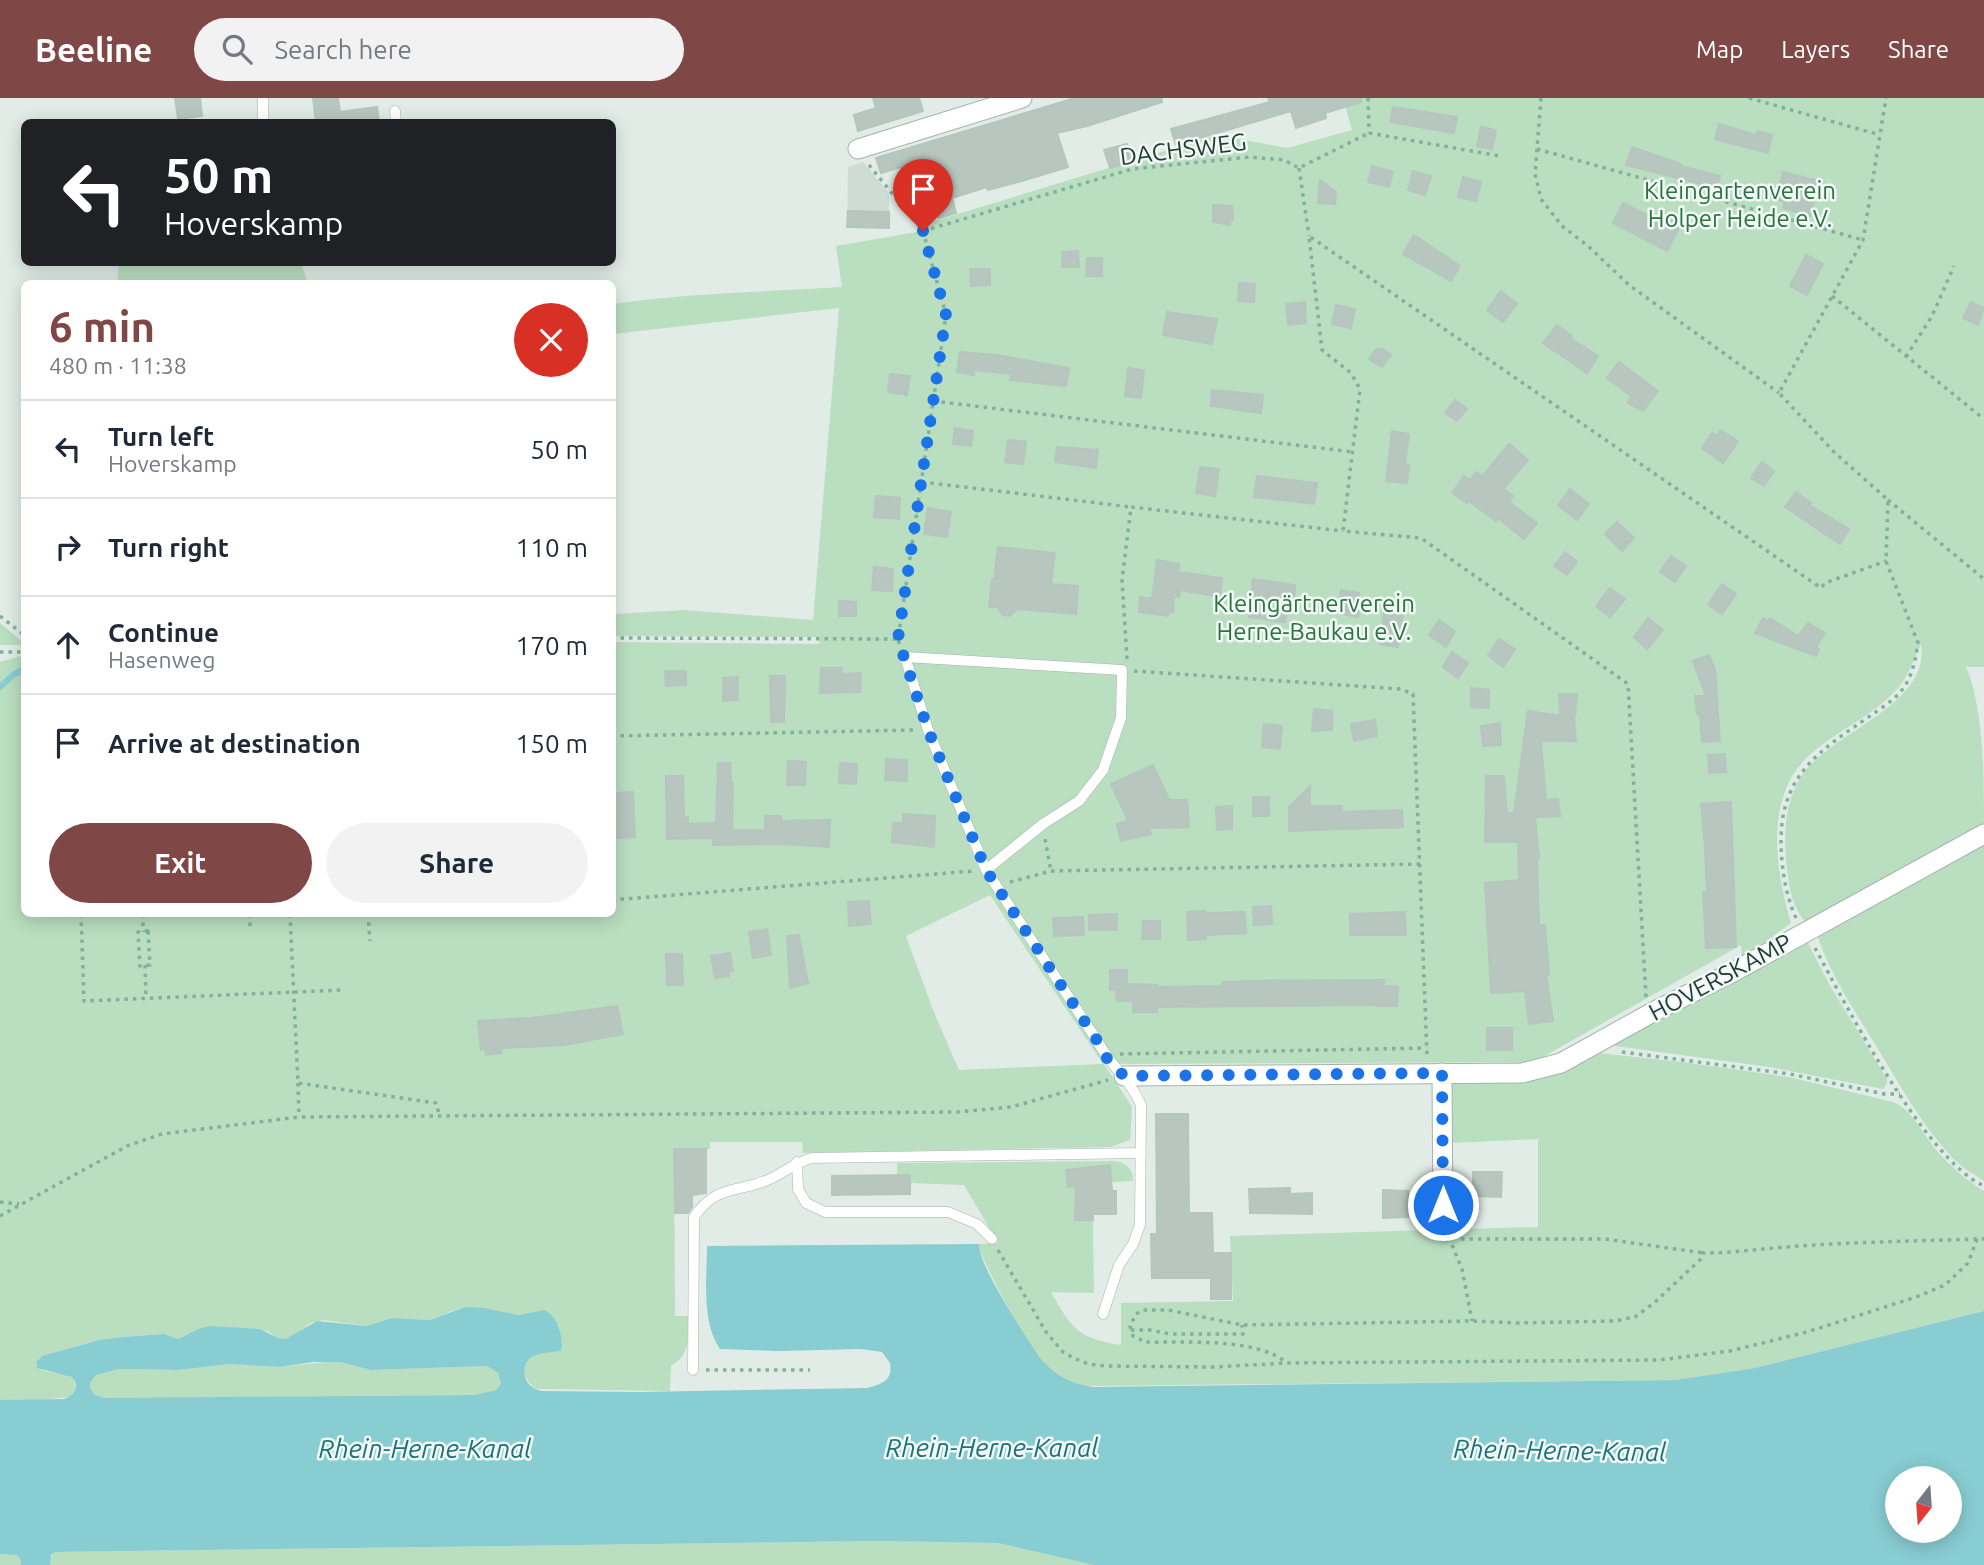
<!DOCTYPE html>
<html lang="en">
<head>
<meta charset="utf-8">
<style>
	:root { --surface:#fff; --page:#f2f2f3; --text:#1f2937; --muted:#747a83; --line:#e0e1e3; --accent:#7f4846 }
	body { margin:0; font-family:Ubuntu,sans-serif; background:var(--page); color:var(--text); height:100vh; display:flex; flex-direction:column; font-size:26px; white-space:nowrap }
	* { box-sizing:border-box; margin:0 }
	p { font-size:23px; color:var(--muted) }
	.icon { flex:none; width:38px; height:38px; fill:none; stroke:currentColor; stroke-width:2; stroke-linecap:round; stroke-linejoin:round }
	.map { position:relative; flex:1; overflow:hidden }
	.panel { position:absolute; left:21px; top:182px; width:595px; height:637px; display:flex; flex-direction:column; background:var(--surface); border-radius:10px; box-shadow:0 4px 18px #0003 }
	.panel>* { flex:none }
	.banner { position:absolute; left:21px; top:21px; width:595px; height:147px; border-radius:10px; box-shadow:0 4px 18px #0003; background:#202124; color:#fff; overflow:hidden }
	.needle { width:46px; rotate:197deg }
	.tools { position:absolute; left:1885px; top:1368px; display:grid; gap:14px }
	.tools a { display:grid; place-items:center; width:77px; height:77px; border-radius:50%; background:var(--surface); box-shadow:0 4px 18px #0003; font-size:35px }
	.pin { position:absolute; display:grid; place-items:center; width:60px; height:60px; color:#fff; margin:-72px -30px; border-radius:50% 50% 50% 0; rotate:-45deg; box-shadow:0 0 7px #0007 }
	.pin .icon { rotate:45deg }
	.me { position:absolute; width:77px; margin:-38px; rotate:0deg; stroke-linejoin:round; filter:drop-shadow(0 0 5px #0008) }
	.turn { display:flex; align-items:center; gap:24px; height:147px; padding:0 28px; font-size:32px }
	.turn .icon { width:91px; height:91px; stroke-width:2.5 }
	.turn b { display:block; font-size:49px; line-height:60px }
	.round { display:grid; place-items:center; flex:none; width:74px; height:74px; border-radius:37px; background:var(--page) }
	.head { display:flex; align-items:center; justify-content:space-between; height:119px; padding:0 28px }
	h1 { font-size:42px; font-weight:600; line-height:52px; color:var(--accent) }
	.cta { display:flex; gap:14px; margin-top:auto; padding:14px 28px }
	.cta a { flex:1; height:80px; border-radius:42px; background:var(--accent); color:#fff; font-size:28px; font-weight:600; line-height:80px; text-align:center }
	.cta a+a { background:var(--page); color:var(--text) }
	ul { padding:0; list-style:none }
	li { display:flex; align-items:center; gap:21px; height:98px; padding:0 28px; border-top:2px solid var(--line) }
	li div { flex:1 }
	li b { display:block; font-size:26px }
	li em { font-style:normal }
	header { display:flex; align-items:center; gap:42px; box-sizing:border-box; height:98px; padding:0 35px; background:var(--accent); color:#fff }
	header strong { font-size:33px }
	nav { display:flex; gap:38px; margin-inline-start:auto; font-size:24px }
	.search { width:490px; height:63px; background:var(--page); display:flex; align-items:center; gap:18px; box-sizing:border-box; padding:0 24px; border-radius:38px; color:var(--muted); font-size:26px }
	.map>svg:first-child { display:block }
</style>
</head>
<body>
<header>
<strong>Beeline</strong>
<div class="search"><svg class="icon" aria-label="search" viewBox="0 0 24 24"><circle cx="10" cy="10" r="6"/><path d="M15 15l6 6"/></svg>Search here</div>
<nav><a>Map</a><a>Layers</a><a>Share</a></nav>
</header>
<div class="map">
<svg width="1984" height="1467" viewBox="0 0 1984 1467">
	<rect width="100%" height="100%" fill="#e1ece6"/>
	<!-- built -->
	<path fill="#cfdcd5" d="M863 64 889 95V130L847 129 848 69Z"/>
	<!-- green -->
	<path fill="#badec0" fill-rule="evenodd" d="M1343 0H1984V569H1966C1984 609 1984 683 1984 729L1808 826C1791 811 1788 783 1786 761 1784 733 1785 704 1801 679 1829 634 1931 608 1921 546 1914 560 1909 577 1899 589 1877 615 1839 632 1813 654 1763 695 1775 770 1791 825L1742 861 1741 847 1534 964 1104 966 1132 1009 1130 1042 1111 1049 803 1055 802 1044H710V1051H674L675 1218H688C688 1239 691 1256 671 1268L670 1293 537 1291C526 1287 517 1266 532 1258 540 1254 552 1254 561 1253 566 1238 552 1224 544 1212L519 1217 485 1210H460L430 1222 392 1220 366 1228 323 1222 310 1225 294 1238 286 1241 278 1240 267 1233 209 1228 198 1231 178 1241 163 1236 122 1239 98 1242 40 1259 36 1268C46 1277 62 1273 74 1280L75 1291 69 1299 40 1302H0V564L24 557V816H612L613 544 819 546 820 539 613 538V516L684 512 813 522 839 210 613 236V206C689 195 765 194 842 189L836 148 917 134 925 126 1217 37 1287 50 1352 32ZM990 797 1103 966H1102L959 972 933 912 906 838Z
		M119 165H301L308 185H117Z
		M0 525 24 545V547H0Z
		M1984 743V1083C1972 1075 1959 1068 1950 1057 1921 1026 1900 987 1878 951 1855 913 1829 876 1816 833Z
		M1805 839 1829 886 1887 981V985L1883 991 1769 969 1615 948 1612 946Z
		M1589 954 1682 964 1789 979 1893 1004C1910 1009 1925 1039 1937 1053 1951 1069 1966 1082 1984 1093V1213L1755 1270 1675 1282 1087 1288C1074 1285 1062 1281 1052 1273 1026 1252 995 1184 979 1152V1146L998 1145 964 1087 910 1085V1077H897V1065L1113 1063C1125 1064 1134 1070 1133 1083L1111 1084 1110 1068 1068 1089 1082 1088 1075 1121 1093 1122 1094 1195 1051 1194C1072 1231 1077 1240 1121 1247V1205L1233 1203 1230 1138 1538 1129V1041L1452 1045V986H1450L1454 983Z
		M326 1264H340L371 1272 487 1268 498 1275 501 1286 496 1292 474 1297C351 1297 228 1301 105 1300L95 1297 90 1290 91 1283 96 1277 119 1271 178 1272 230 1266 280 1269Z
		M875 1443 998 1445 1094 1467H50L49 1463 54 1454Z
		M0 1456 16 1457 20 1459 21 1467H0Z"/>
	<!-- water -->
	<path fill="#88cdd2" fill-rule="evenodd" d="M979 1146C977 1165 1027 1241 1040 1260 1054 1277 1071 1286 1093 1289L1675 1282 1755 1270 1984 1213V1467H1094L998 1445 875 1443 55 1454 51 1457 50 1467H21L20 1460 16 1457 0 1456V1302L64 1301C74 1298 80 1287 72 1279L37 1270 36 1264 42 1258 99 1242 122 1239 164 1236 178 1241 198 1231 209 1228 260 1231 278 1240 286 1241 317 1223 366 1228 392 1220 430 1222 465 1209 485 1210 519 1217 544 1212C556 1215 565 1241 561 1253 552 1254 541 1255 533 1258 522 1263 522 1282 531 1288 533 1290 538 1292 541 1293L638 1294 867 1290C882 1286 893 1283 890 1265L882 1254 861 1251 779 1253 720 1251C701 1224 707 1180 707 1148ZM313 1264H340L371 1272 487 1268 498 1275 501 1286 496 1292 474 1297 105 1300 95 1297 90 1290 91 1283 96 1277 119 1271 178 1272 230 1266 280 1269ZM1897 1381H1950V1433H1897Z"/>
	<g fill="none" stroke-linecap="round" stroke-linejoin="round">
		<!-- stream -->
		<path stroke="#88cdd2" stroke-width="6" d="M0 589 13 577 24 571"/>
	</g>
	<!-- building -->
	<path fill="#b7c7bf" stroke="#b4c6bd" stroke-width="2" d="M175 0H200L202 18 178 21Z
		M313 0H338L340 14 377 9 379 24H316Z
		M873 0H919L923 13 858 33 854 17 876 10Z
		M1075 0H1161L1162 4 1087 28 1057 35 1068 69 1025 82 988 92 987 89 952 100 956 115 939 120 926 78 919 80 918 76 904 80 901 69 881 75 876 60Z
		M1268 0H1361V4L1325 15 1326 20 1296 30 1291 13 1176 47 1171 31 1270 4Z
		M1393 9 1457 19 1454 35 1390 24Z
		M1719 26 1756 37 1758 33 1772 37 1768 55 1715 41Z
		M1481 29 1496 32 1492 51 1477 48Z
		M1127 46 1133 63 1110 70 1104 52Z
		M1632 49 1681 66V68L1720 78 1717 90 1626 67Z
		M1372 68 1393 74 1389 89 1368 84Z
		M1413 73 1431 78 1425 97 1408 92Z
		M1783 74 1819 83 1810 118 1783 110 1784 104 1776 101Z
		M1463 79 1481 84 1476 103 1458 99Z
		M1320 82 1336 94 1335 106 1318 105Z
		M1623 105 1656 122 1661 113 1682 124 1667 153 1613 125Z
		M1213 107 1232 108 1233 122 1230 123V127L1213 124Z
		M848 113 889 114V130L847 129Z
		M1414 137 1460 168 1451 183 1403 156Z
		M1078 153 1079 169H1062V154Z
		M1806 157 1823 166 1807 197 1790 188Z
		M1087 160H1102V178H1086Z
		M970 171H990V187L971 188Z
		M1239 185 1255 186 1254 204 1238 203Z
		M1501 193 1517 206 1503 224 1487 212Z
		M1305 204 1306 225 1288 227 1286 206Z
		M1971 204 1984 210 1978 227 1963 220Z
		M1336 207 1355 211 1351 230 1332 226Z
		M1167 214 1217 221 1212 246 1163 237Z
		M1557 227 1572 238 1570 240 1598 258 1587 275 1543 245Z
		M1376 251H1382L1391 257 1382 269 1369 261Z
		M960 254 997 257 1069 270 1066 288 1010 282 1011 276 974 272V277L957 274Z
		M1619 264 1658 293 1643 313 1628 305 1631 298 1607 280Z
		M1128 270 1144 272 1141 300 1125 298Z
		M890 276 910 278 907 297 888 294Z
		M1212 292 1263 297 1261 315 1211 308Z
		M1455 302 1467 311 1457 323 1445 315Z
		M955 330 973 333 971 348 953 346Z
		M1720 332 1738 343 1723 365 1702 350 1712 335 1716 338Z
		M1392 333 1409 336 1405 366 1409 367 1407 385 1386 383Z
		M1008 342 1026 344 1023 366 1005 364Z
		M1509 346 1528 362 1503 391 1513 398 1509 404 1537 425 1524 441 1498 420 1496 423 1469 403 1467 405 1452 395 1464 378 1470 382 1476 374 1483 378Z
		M1057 349 1098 352 1096 370 1055 364Z
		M1762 364 1774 373 1764 388 1751 380Z
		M1200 369 1219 371 1215 398 1196 395Z
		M1257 378 1317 385 1314 406 1254 399Z
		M1570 391 1589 406 1577 422 1558 407Z
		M1796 394 1811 405 1809 407 1849 431 1840 446 1785 409Z
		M876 398 900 400 899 421 874 419Z
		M928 410 951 414 947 439 924 436Z
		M1617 424 1634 440 1622 453 1605 436Z
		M998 449 1055 455 1051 486 1078 488 1076 516 1017 511 1010 518 1003 517 997 509H989L992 481H994Z
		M1565 454 1577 464 1567 477 1554 468Z
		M1671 458 1686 468 1675 484 1660 474Z
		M1157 462 1179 466 1178 474 1222 480 1220 499 1180 492 1179 499H1174L1173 514H1169L1168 518 1139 514 1140 499 1152 501Z
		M874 469 893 471 892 493 872 492Z
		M1253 481 1295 487 1294 505 1287 504 1285 524 1249 519Z
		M1722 486 1736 496 1722 516 1708 507Z
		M1610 490 1625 501 1610 519 1596 508Z
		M1341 492 1359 495 1358 519 1337 515Z
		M839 503 856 504V518H839Z
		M1389 504 1404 507 1398 549 1380 546 1385 510 1388 511Z
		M1648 520 1663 532 1647 551 1634 539Z
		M1763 520 1768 523 1770 520 1798 538 1808 525 1825 535 1816 549 1819 552 1816 558 1755 535Z
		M1439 522 1455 533 1446 549 1429 537Z
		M1499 541 1515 551 1503 569 1488 557Z
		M1452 554 1468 565 1458 580 1443 569Z
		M1709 557 1715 572 1720 643 1702 644 1700 616H1697L1695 598H1706L1693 563Z
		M821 570H842V576L861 575 860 594 820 595Z
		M665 573H686V587L666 588Z
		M770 578H785L784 624H771Z
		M738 579V602L723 603V580Z
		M1471 590 1489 592V610L1471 609Z
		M1559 596H1577L1575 618 1567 619 1574 620 1576 643H1541L1546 702 1558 701 1560 718 1535 719 1539 760H1537L1539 827H1545L1549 877H1546L1553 923 1529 926 1525 893 1491 895 1485 785 1519 782 1518 744H1485L1486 678H1504L1507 715H1514L1528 613 1560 618Z
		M1314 611 1332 613V632L1312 633Z
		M1375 622 1377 638 1354 643 1351 626Z
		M1500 625 1501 647 1483 648 1481 628Z
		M1264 626 1282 628 1280 651 1262 649Z
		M1725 656 1726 674 1709 675 1708 657Z
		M886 661 907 662V683L885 682Z
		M788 663 806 664 805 687H787Z
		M718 665H730L731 685H733L732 732H765V718H781V723L830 722 829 749 779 746 713 747V740L667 741 666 678H683L684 720 688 719V726L716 725Z
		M840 665 857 666 856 686 839 685Z
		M1153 667 1169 702H1187L1189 729 1149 730 1151 736 1121 743 1117 726 1128 723 1111 686Z
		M1310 688V708H1342V714L1402 712 1403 729 1289 733V709Z
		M633 694 635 739 616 740 614 695Z
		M1253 699H1269V718H1253Z
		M1731 704 1736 849 1706 850 1703 794H1707L1705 749 1701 706Z
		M1232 708V731L1217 732 1216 709Z
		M903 716 935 718 934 749 892 744 893 725H903Z
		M869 803 871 826 849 828 848 804Z
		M1271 808 1272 826 1254 827 1253 809Z
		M1205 813V815L1245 814 1246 835 1206 837V841L1188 842 1187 814Z
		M1405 814 1406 837H1350V816Z
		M1117 816V832H1089V817Z
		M1083 819 1084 837 1054 838 1053 820Z
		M1143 823H1160V841H1142Z
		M767 831 771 857 753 860 749 834Z
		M799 837 808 885 790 890 787 838Z
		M730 855 733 873 728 874 729 878 715 880 711 858Z
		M666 856H682L683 887H667Z
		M1110 872H1127V886L1157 887V889L1222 888V884L1253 883 1384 882V888L1398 889 1397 908H1377V907L1157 909V914H1133V903H1117L1116 892H1110Z
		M617 908 623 936 565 947 501 950 502 955 486 957 485 951 481 952 478 923 531 920Z
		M1487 930H1512V952H1487Z
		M1156 1016H1188L1189 1115H1212L1213 1155H1231V1201H1211V1180H1152L1151 1136H1157Z
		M674 1051H706V1095L692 1097V1109L688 1115H675Z
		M1110 1067 1112 1093H1116V1116H1093V1122H1075L1076 1088 1068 1089 1066 1072Z
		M1473 1074H1502L1501 1099 1473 1098Z
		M910 1077V1096L832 1097V1078Z
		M1290 1090V1096L1312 1095V1116L1250 1115 1249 1091Z
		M1383 1092 1408 1093V1119L1383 1120Z"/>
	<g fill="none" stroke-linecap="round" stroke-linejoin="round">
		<!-- service casing -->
		<g stroke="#a4b4ad" stroke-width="11">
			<path id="service" d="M263 0V24
				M395 13 396 24
				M986 772 1043 726 1079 703 1103 672 1121 620 1122 572 905 559 928 632 986 772 1098 944C1110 968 1131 982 1141 1007L1140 1127 1133 1146 1119 1167 1103 1216
				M797 1064 798 1091 806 1105 825 1114H948L977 1126 992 1141
				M693 1272 694 1119C718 1084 740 1096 772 1080 786 1073 796 1064 812 1060L1141 1055"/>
		</g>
		<!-- minor casing -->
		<g stroke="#a4b4ad" stroke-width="21">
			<path id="minor" d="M858 51 1022 0
				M1442 975 1443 1133
				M1124 978 1522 975 1561 965 1653 914 1735 873 1984 736"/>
		</g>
		<!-- path -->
		<path stroke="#81b09d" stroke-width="3.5" stroke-dasharray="3.5 5" stroke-linecap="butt" d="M1368 0 1369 35
			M1541 0 1535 76 1541 101 1562 128 1588 148 1629 187 1779 295
			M1749 0 1880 37
			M1369 35 1500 58
			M1537 51 1863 142
			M869 67 923 133 946 217 898 541 900 548
			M1299 70 1309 138
			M923 133 1132 71 1249 59 1284 62 1299 70 1369 35
			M1832 198 1984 321
			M1906 259 1932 218 1954 168
			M933 303 1353 354
			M922 384 1131 409
			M1888 402 1984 481
			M0 518 24 537
			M612 540 897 541
			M0 554H24
			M1127 561 1122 482 1131 409 1343 433
			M1134 573 1401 591 1413 596 1427 958
			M612 638 915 632
			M1045 741 1051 773
			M1010 784 1051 773 1420 766
			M612 802 973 773
			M81 816 84 903 343 892
			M143 816V834
			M290 816 298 985 436 1005 439 1016
			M368 816 370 843
			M1796 820C1785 796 1781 767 1781 741 1782 675 1821 652 1870 618 1883 609 1898 600 1906 586 1913 574 1916 560 1918 545L1886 463 1888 402 1834 354 1779 295 1863 142 1886 0
			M250 828V816H262
			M148 833 150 867 140 868 138 834Z
			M1815 850C1847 909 1925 1061 1984 1088
			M145 867 146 900
			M1646 899 1628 586 1421 440 1343 433 1360 291 1351 275 1322 252 1309 138 1821 490 1825 485 1886 463
			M1622 954 1790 976 1884 996H1900
			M1120 956 1426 950
			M298 985 299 1019
			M0 1104 19 1106
			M0 1118 127 1048 162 1036 299 1019 958 1014 1011 1009 1108 982
			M1461 1141H1605L1703 1155
			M1977 1141 1968 1165 1945 1187 1916 1199 1807 1234 1730 1253 1659 1262 1287 1265C1256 1239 1184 1245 1145 1244L1133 1238 1130 1228 1136 1216 1143 1212H1168L1242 1227 1472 1223 1518 1225 1615 1223 1635 1219 1654 1205 1701 1161 1703 1155C1735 1155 1767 1150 1799 1148 1858 1144 1917 1143 1977 1141H1984
			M1452 1147 1462 1171 1472 1223
			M998 1152 1046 1234 1063 1254 1074 1260 1088 1266 1106 1268 1214 1269 1287 1265
			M1131 1232H1150L1170 1236H1243L1242 1227
			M706 1272H810"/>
		<!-- service -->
		<use href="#service" stroke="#fff" stroke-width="10"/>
		<!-- minor -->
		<use href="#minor" stroke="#fff" stroke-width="19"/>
	</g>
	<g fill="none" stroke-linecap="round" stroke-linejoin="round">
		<!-- route -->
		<path stroke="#1a73e8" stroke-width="12" stroke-dasharray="0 21.6" d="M923 133 946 217 898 541 928 632 986 772 1098 944 1105 958 1124 978 1442 975 1443 1107"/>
	</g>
	<g text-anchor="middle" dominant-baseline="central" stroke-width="5" stroke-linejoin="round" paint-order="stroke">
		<!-- street labels -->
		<g font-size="24" fill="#213d33" stroke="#f2f8f5">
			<text transform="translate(1183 51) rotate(-7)">DACHSWEG</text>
			<text transform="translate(1720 879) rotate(-28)">HOVERSKAMP</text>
		</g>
		<!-- park labels -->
		<g font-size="24" fill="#2b7440" stroke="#f2f8f5">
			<text x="1740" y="92">Kleingartenverein<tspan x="1740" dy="28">Holper Heide e.V.</tspan></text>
			<text x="1314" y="505">Kleingärtnerverein<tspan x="1314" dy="28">Herne-Baukau e.V.</tspan></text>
		</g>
		<!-- water labels -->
		<g font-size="26" font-style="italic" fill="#1b737a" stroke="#f2f8f5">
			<text x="992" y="1349">Rhein-Herne-Kanal</text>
			<text x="425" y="1350">Rhein-Herne-Kanal</text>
			<text transform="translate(1560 1352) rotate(1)">Rhein-Herne-Kanal</text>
		</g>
	</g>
</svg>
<div class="tools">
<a><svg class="needle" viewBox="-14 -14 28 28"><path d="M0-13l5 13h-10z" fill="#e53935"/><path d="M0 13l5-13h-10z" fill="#747a83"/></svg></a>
</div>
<div class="pin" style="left:923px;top:133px;background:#d93025"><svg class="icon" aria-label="arrive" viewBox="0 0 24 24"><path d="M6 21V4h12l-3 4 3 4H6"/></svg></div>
<svg class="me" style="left:1443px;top:1107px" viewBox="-20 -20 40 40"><circle r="17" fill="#1a73e8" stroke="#fff" stroke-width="3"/><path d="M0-11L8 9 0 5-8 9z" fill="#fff"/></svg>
<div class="banner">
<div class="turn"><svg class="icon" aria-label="left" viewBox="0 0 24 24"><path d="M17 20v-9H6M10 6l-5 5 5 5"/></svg><div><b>50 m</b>Hoverskamp</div></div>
</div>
<section class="panel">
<div class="head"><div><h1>6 min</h1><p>480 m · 11:38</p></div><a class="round" style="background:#d93025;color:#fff"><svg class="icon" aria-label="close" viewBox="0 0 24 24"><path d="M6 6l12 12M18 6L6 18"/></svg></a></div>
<ul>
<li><svg class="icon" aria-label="left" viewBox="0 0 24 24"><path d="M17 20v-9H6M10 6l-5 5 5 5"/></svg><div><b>Turn left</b><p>Hoverskamp</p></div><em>50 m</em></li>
<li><svg class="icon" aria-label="right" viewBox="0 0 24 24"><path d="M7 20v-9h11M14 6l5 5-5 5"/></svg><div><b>Turn right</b></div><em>110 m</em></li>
<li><svg class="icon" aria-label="ahead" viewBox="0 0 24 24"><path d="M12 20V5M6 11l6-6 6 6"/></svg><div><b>Continue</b><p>Hasenweg</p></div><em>170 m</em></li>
<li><svg class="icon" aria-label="arrive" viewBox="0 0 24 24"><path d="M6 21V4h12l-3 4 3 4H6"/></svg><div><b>Arrive at destination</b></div><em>150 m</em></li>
</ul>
<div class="cta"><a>Exit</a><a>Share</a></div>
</section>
</div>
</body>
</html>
